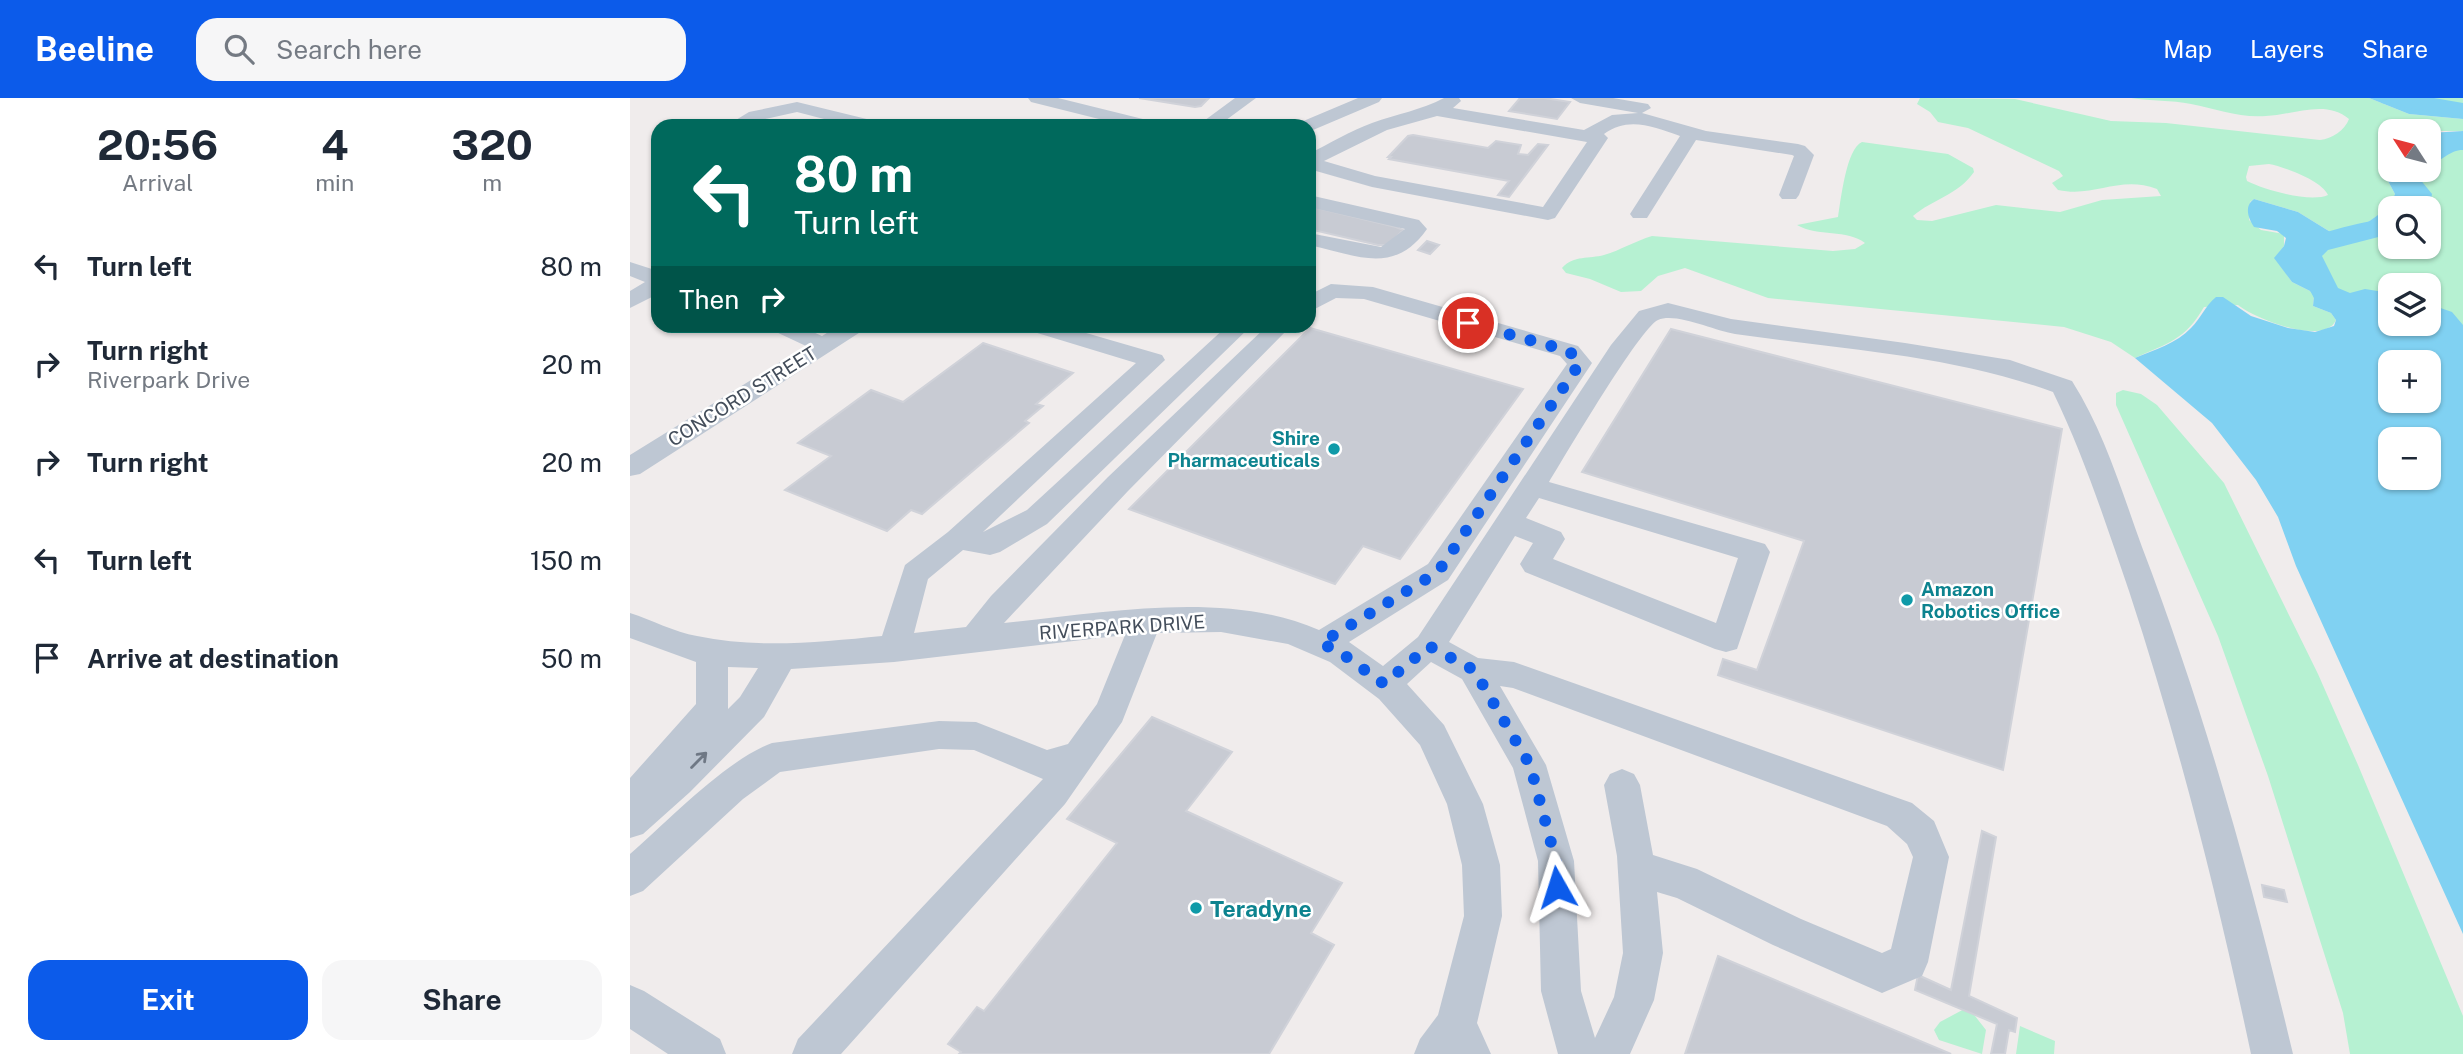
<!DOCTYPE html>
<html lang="en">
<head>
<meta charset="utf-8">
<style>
	:root { --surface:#fff; --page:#f6f6f7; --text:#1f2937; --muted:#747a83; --accent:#0c5bea }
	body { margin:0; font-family:"Public Sans",sans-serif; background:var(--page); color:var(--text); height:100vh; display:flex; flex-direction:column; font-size:26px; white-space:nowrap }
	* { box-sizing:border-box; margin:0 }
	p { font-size:23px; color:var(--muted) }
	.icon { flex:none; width:38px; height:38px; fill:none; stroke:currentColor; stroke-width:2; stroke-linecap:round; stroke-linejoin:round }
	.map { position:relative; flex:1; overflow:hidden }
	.drawer { display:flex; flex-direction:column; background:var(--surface); width:630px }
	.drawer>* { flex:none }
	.top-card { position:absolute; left:21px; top:21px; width:665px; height:214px; border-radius:21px; box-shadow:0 2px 5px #0004; background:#00695c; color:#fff; overflow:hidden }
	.needle { width:46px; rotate:306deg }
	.buttons { position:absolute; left:1748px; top:21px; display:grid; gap:14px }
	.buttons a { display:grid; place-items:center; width:63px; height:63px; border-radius:14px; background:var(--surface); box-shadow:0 2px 5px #0004; font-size:35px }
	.pin { position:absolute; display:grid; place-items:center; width:60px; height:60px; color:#fff; margin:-30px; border:4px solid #fff; border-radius:50%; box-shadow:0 2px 7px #0007 }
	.me { position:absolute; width:77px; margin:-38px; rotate:354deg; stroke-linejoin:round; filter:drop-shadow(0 0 5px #0008) }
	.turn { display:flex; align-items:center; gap:24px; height:147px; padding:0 28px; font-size:32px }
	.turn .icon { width:91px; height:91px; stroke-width:2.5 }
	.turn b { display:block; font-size:49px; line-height:60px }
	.then { display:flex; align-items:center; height:66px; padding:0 28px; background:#0003; gap:14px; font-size:26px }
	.eta { display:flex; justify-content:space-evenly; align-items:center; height:119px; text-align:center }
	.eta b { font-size:42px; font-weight:700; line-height:49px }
	.action { display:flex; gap:14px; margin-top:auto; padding:14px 28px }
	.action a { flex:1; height:80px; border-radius:21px; background:var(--accent); color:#fff; font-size:28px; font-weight:700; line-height:80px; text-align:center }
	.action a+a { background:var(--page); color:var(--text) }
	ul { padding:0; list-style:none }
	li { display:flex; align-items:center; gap:21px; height:98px; padding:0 28px }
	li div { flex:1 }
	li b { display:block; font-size:26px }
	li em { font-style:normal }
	header { display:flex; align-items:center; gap:42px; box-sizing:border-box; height:98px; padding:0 35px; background:var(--accent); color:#fff }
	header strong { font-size:33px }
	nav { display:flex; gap:38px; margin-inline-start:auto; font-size:24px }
	.search { width:490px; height:63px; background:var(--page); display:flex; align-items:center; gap:18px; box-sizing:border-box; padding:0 24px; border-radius:21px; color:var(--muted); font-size:26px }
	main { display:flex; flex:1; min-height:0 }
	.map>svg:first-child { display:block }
</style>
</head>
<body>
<header>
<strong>Beeline</strong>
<div class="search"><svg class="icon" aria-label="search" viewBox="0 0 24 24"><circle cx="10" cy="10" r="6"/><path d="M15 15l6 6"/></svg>Search here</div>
<nav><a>Map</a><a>Layers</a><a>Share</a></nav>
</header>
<main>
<section class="drawer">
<div class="eta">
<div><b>20:56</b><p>Arrival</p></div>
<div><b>4</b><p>min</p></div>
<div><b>320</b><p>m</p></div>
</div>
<ul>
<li><svg class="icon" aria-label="left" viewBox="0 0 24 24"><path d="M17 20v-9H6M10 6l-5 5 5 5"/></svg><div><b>Turn left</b></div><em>80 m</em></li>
<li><svg class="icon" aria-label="right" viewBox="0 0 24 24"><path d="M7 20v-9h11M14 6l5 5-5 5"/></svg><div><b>Turn right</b><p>Riverpark Drive</p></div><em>20 m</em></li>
<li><svg class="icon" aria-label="right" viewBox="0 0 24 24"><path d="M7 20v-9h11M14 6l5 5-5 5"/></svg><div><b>Turn right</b></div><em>20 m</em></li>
<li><svg class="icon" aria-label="left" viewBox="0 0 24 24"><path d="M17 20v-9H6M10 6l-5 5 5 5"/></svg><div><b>Turn left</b></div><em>150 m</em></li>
<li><svg class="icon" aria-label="arrive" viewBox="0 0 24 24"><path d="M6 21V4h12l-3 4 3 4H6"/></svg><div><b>Arrive at destination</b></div><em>50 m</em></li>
</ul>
<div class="action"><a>Exit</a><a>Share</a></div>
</section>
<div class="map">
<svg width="1833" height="956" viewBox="0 0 1833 956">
	<rect width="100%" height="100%" fill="#f0ecec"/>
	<!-- green -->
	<path fill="#b6f1d2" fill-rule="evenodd" d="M1290 0 1385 1 1481 23 1536 25 1690 42C1702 41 1715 32 1719 21 1696 1 1663 17 1636 18 1609 20 1586 11 1561 6 1541 2 1521 3 1501 0H1739L1779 16 1833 21V33H1760V65L1751 69 1749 73 1758 83 1765 96C1757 116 1724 137 1702 135L1668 114 1624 101 1620 104 1619 122 1631 132 1654 136V148L1645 160 1662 184 1680 193 1684 198 1683 208 1701 215 1706 222C1694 249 1624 220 1608 207L1574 209C1555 242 1538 245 1505 260L1481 244 1434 229 1138 200 1055 170 1028 178 1011 193 991 194 960 181 936 175 932 170C944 157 959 161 974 157 991 152 1005 143 1022 138L1203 153 1225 151 1235 145C1217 131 1188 139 1167 127L1208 119C1211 102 1216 51 1232 44L1318 56 1343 70 1344 74C1328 97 1303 101 1283 118L1287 122 1302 123 1366 107 1430 114 1472 102 1531 98 1527 91C1489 77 1465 100 1428 92L1422 85 1433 78 1429 73 1338 30 1308 24 1300 14 1287 6ZM1639 66C1655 69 1692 83 1698 97 1680 105 1635 92 1617 83L1616 79 1619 68Z
		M1760 0H1833V12Z
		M1833 44V247L1811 221 1799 215V187H1760V204L1735 200 1719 205 1696 196 1676 156 1688 146 1760 127V149H1799V110H1787L1788 96 1776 80 1775 74 1777 72H1799V59L1816 45Z
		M1493 292 1511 296 1527 307 1594 385 1688 576 1728 667 1833 918V956H1720L1713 915 1638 678 1588 538 1486 307V295Z
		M1338 909 1356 932 1352 956 1309 942 1304 932 1310 924Z
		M1390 928 1425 943 1424 956H1386Z"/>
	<!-- water -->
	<path fill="#80d1f2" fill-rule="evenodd" d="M1739 0H1760L1833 12V21L1779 16Z
		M1833 33V44L1816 45 1799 59V35Z
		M1760 65V72H1777L1776 80 1788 96V109L1760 110V127L1688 146 1676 156 1697 196 1719 205 1735 200 1760 204V226H1799V215L1802 216 1825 234 1833 247V836L1666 468 1648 419 1626 382 1582 325 1505 260C1524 252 1547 245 1561 230 1571 220 1575 208 1586 199H1593L1621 218 1658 230 1685 234 1704 228 1706 222 1701 215 1683 208 1684 198 1680 193 1662 184 1644 160 1654 148 1656 140 1647 133 1624 129C1618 120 1614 108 1624 101L1668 114 1702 135C1723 137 1757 116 1765 96L1758 83 1749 73 1751 69ZM1760 264H1799V303H1760ZM1760 341H1799V380H1760Z"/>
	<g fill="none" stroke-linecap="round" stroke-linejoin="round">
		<!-- river -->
		<path fill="#80d1f2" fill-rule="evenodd" d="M1748 0H1804L1833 5V19L1760 7 1752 5Z
			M1833 36V52C1819 52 1813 63 1799 67V46L1807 40Z
			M1764 72H1790L1789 80 1802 96 1799 113V110H1773L1774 96 1763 80Z
			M1760 119V136L1698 152 1692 158 1708 190 1720 195 1735 191 1760 195V213L1737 209 1719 214 1685 202 1661 156C1678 132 1732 126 1760 119Z
			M1799 206 1822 214 1833 227V257L1822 254 1796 226H1799Z"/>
	</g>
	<!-- building -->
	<path fill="#c8cbd3" stroke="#d0d2d9" stroke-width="2" d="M509 0H579L571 8 565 9Z
		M890 0H914L940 4 927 21 879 13Z
		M783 37 858 50 866 43 891 47 888 56 898 57 908 46 918 47 879 99 868 97 879 83 759 61 761 59H758L778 38Z
		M679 108 766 129 773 132 759 147H748L679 131Z
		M797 143 809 147 800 156 788 152Z
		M680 230 893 291 770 461 733 448 705 486 499 411Z
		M1041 231 1432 331 1373 672 1088 577 1093 561 1127 572 1174 443 952 374Z
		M353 245 443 275 406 306 413 308 395 323 399 325 292 416 281 412 257 433 155 392 201 358 168 345 241 292 273 304Z
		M522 619 602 654 556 713 712 785 681 835 704 847 639 956H329L331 954 318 946 347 909 354 913 487 745 437 721Z
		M1352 733 1366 739 1339 898 1387 920 1385 934 1379 932 1375 956H1361L1367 926 1285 892 1288 877 1321 892Z
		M1632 787 1654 792 1657 804 1634 799Z
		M1088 858 1321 956H1055Z"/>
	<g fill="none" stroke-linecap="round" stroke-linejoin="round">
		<!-- minor -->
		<path fill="#bec7d3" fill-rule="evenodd" d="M398 0H428L525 24 528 28H497L401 4Z
			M605 0H626L588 28H567Z
			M728 0H752L749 4 683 32 679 33V28H668L671 24Z
			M814 0H829L831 3 823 10 954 32 982 17 1008 15 950 5 941 0H983L1018 6 1021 10 1012 15 1076 33 1168 46 1175 48 1184 57 1169 97 1166 101H1152L1149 97 1164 58 1162 57 1066 42 1017 120H1003L1000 116 1050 38C1023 29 999 18 974 36L978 40 925 120 918 122 742 89 679 71V56C700 45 720 33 742 25 767 16 791 12 814 0ZM807 18 957 44 913 109 745 78 694 63 757 32Z
			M167 4 249 24 252 28H221L167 14 131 22 119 28H96L119 14Z
			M679 97 789 122 797 131C764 178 726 157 679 147V135L751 149 775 131 679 109Z
			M0 164 28 173V196L0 210V193L15 184 0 178Z
			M701 186 743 189 948 248 962 265 818 482 719 544 753 568 788 539 981 247 1009 213 1038 205 1101 221 1275 245 1380 262 1442 283C1474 333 1492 394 1512 449 1575 614 1622 784 1663 956H1621C1588 800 1549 645 1499 493 1476 426 1454 358 1423 294 1322 257 1211 251 1105 236 1085 233 1046 214 1028 222 1010 230 935 358 919 384L1135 446 1140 454 1107 551 1096 554 1085 551 895 474 890 466 903 445 885 438 819 544 848 560 884 564 1282 705 1304 723 1319 759 1298 864 1292 878 1252 895 1143 847 1047 800 1027 794 1033 855 1024 902 1000 956H928L911 893 908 763 883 670 832 581 801 564 777 586 814 627 853 706 870 767 872 818 847 925 861 956H784L790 941 808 917 834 818 832 767 817 706 790 647 749 601 700 564 658 546 591 534 527 535 492 624 435 706 211 956H162L168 941 413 681 344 652 309 651 150 674 113 701 13 793 0 798V756C38 723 96 662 142 645L309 623 346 624 417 652 438 646 467 606 495 537 264 564 161 571 134 619 60 694 13 736 0 740V680L66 606V564L0 540V515C22 522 44 534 67 538 128 551 191 544 252 538L275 467 318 434 506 265 404 234 401 228H432L532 257 535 262 353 434 397 412 597 228H621L417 426 370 454 360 457 333 452 298 481 284 535 336 529 361 498 478 379 637 228H661L498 393 374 525C473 515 595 491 689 532L798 466 937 266 930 258 734 201 706 200 679 214V197ZM909 400 1108 460 1086 525 923 461 935 441 931 434 896 420ZM98 569 128 570 110 599 98 611ZM870 588 883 590 1257 728 1277 746 1283 759 1261 851 1252 855 1171 821 1067 771 1023 757 1010 687 1004 676 992 671 980 676 974 687 987 758 993 855 984 899 965 940 951 893 944 763 916 667Z
			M141 228H170L192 238 208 228H236L232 233 10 376 0 378V357L176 248 144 233Z
			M0 887 14 893 90 941 96 956H38L0 931Z"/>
	</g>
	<!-- one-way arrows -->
	<defs><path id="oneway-shaft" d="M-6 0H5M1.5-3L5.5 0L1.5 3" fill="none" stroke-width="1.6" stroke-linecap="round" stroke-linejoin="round" transform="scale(1.75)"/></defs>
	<use stroke="#6f7885" href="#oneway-shaft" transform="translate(69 662) rotate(-45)"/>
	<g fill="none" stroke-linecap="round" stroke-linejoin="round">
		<!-- route -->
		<path stroke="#0c5bea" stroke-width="12" stroke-dasharray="0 21.6" d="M838 225 939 253 950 265 808 474 691 545 711 555 754 586 799 548 844 572 900 667 926 763 927 789"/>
	</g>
	<!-- markers -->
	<g fill="#0f9aa8" stroke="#fff" stroke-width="2.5">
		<circle cx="704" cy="351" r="7"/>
		<circle cx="1277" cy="502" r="7"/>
		<circle cx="566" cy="810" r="7"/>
	</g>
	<g text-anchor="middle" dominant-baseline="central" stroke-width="5" stroke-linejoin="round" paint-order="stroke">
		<!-- street labels -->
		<g font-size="19" fill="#444e5b" stroke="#fff">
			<text transform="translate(112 298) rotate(-32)">CONCORD STREET</text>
			<text transform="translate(492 529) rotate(-4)">RIVERPARK DRIVE</text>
		</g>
		<!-- culture labels -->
		<g font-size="19" font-weight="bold" fill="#0d838f" stroke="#fff" text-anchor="end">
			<text x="690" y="340">Shire<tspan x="690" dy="22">Pharmaceuticals</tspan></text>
			<text x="1291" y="491" text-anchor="start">Amazon<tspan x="1291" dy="22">Robotics Office</tspan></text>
		</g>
		<!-- near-culture labels -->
		<g font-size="23" font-weight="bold" fill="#0d838f" stroke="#fff" text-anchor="start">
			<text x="580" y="810">Teradyne</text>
		</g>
	</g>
</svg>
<div class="buttons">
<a><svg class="needle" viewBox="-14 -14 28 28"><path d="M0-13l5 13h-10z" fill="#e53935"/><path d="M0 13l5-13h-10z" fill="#747a83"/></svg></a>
<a><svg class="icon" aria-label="search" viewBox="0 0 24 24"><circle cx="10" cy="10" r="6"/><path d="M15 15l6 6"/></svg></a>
<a><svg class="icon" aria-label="layers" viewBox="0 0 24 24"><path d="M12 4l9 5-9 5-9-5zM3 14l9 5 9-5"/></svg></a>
<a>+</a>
<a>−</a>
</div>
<div class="pin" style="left:838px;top:225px;background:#d93025"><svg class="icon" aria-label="arrive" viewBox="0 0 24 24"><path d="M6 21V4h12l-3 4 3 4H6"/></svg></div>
<svg class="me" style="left:927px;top:789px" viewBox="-20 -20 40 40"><path d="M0-17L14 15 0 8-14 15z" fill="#0c5bea" stroke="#fff" stroke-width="4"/></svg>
<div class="top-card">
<div class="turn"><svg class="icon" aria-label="left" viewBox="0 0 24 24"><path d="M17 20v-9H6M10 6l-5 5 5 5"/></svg><div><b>80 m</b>Turn left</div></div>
<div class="then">Then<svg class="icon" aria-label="right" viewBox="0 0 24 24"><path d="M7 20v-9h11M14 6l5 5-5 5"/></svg></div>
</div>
</div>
</main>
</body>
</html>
